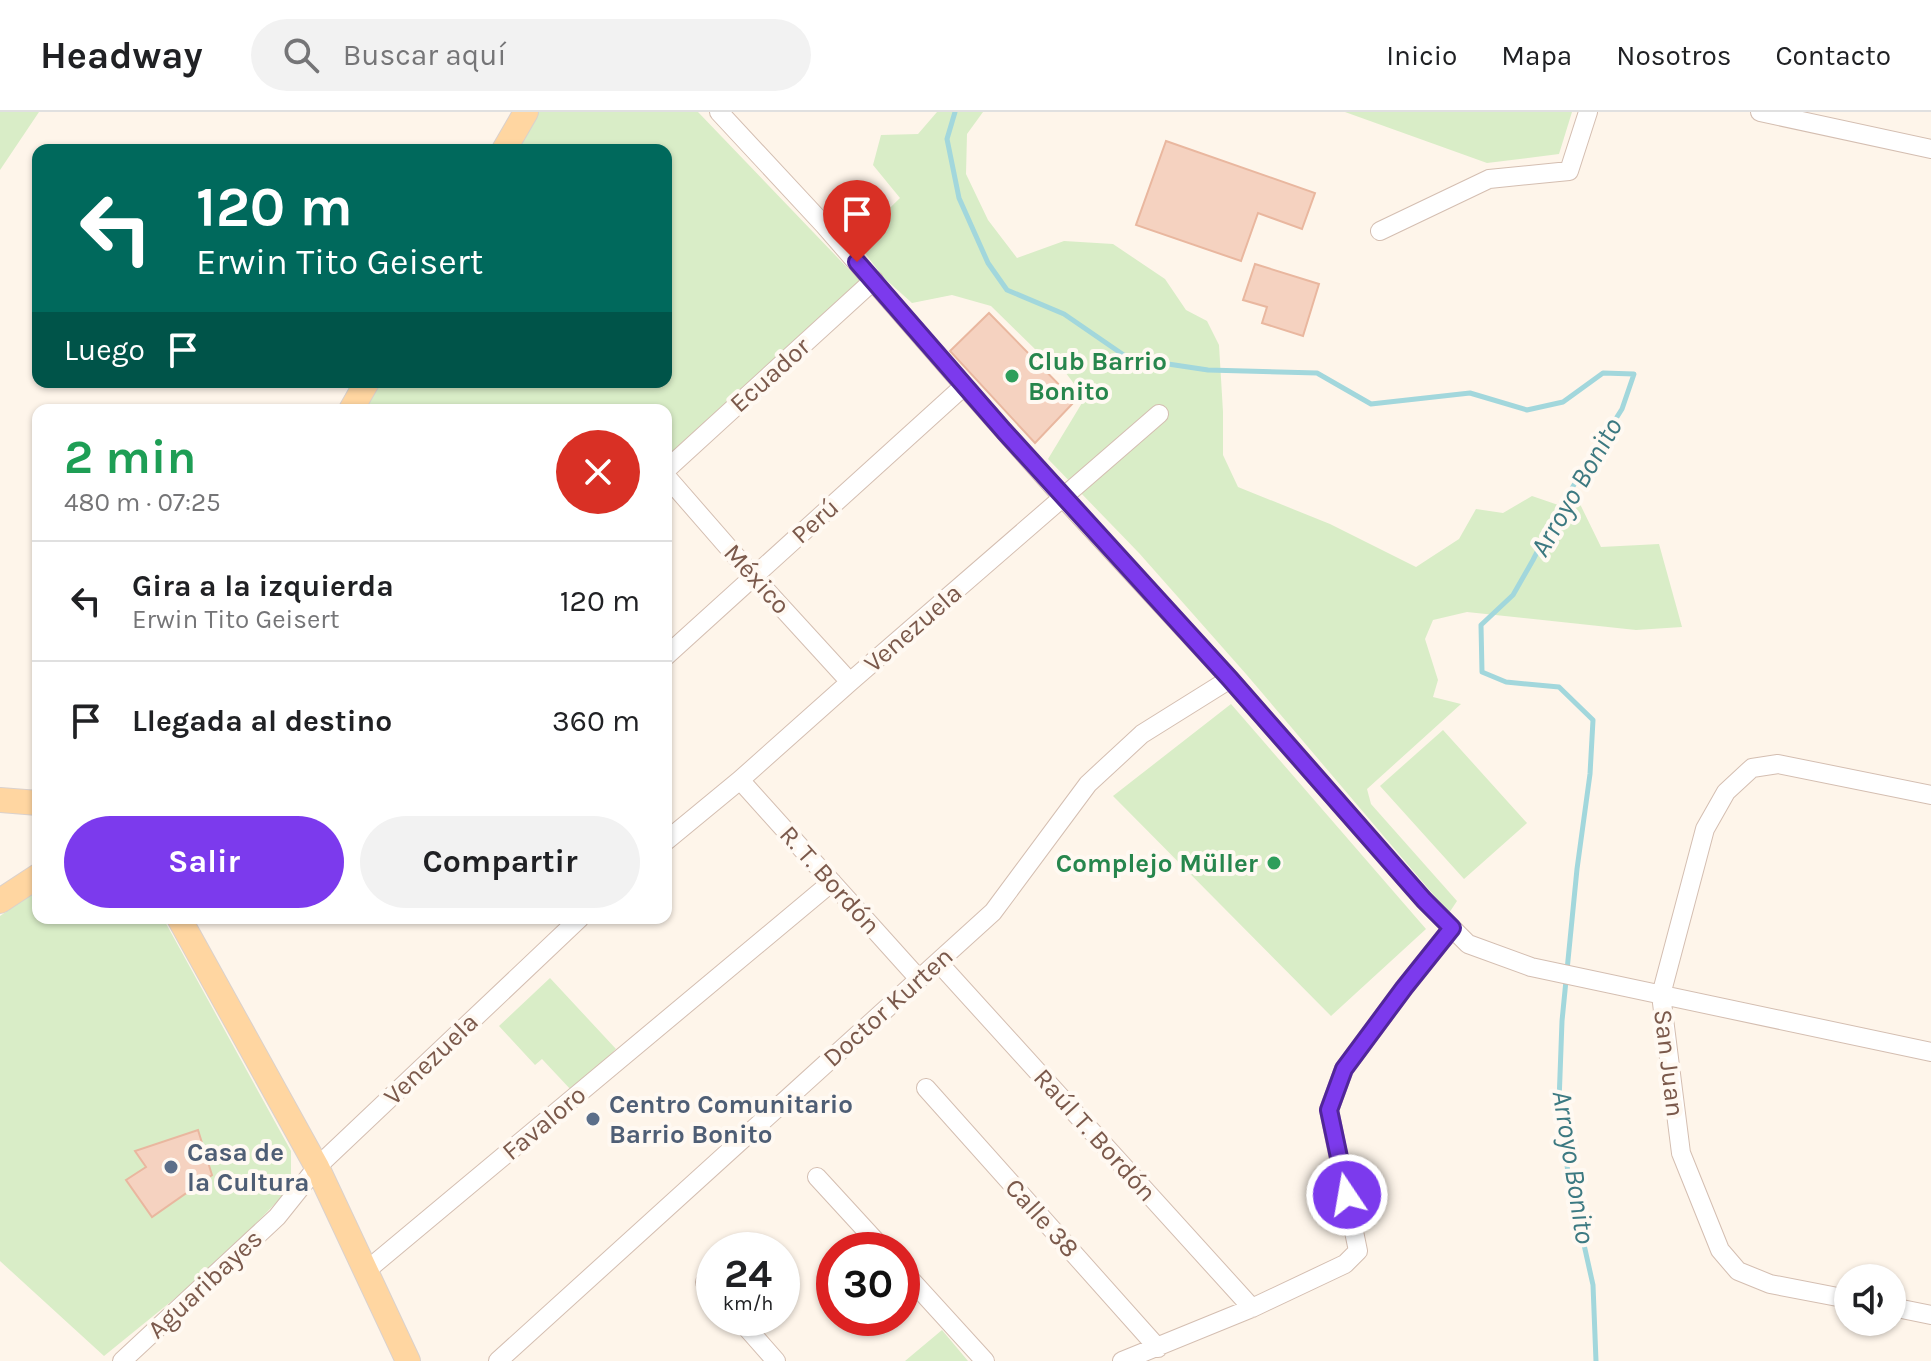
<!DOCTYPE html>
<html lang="es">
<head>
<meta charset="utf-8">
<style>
	:root { --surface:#fff; --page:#f2f2f2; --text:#202124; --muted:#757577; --line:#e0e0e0; --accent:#7c3aed }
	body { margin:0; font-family:Karla,sans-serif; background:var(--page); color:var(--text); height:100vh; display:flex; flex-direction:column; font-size:30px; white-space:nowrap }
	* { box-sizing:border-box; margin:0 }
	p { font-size:26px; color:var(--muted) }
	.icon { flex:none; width:44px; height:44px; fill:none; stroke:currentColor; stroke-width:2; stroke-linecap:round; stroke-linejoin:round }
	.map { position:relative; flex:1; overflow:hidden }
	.side { position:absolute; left:32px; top:292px; width:640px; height:520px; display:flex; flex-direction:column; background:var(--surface); border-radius:16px; box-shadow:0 2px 6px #0004 }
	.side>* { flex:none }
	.guide { position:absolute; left:32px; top:32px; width:640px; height:244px; border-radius:16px; box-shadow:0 2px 6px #0004; background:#00695c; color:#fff; overflow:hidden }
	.buttons { position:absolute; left:1834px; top:1152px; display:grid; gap:16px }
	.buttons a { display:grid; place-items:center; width:72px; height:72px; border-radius:50%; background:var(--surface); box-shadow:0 2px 6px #0004; font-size:40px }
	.speed { position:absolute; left:696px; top:1120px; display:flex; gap:16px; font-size:40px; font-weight:700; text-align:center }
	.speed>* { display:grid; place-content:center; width:104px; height:104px; border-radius:50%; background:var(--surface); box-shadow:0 2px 6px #0004; line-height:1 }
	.speed small { font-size:20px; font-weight:400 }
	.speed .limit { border:12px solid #d22; background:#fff; color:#111 }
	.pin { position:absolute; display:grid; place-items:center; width:68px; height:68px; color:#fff; margin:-82px -34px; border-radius:50% 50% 50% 0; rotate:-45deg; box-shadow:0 0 8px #0007 }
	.pin .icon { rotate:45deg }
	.me { position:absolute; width:88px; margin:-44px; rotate:348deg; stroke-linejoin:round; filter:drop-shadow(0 0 6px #0008) }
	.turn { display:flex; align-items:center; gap:28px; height:168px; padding:0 32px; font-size:36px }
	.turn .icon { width:104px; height:104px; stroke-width:2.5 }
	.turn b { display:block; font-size:56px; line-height:68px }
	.then { display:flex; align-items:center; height:76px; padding:0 32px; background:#0003; gap:16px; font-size:30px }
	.round { display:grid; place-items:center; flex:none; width:84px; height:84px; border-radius:42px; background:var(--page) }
	.head { display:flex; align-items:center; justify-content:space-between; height:136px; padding:0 32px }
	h1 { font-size:48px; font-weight:700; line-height:60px; color:#1e9e55 }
	.button { display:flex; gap:16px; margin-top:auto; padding:16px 32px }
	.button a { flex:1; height:92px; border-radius:48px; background:var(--accent); color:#fff; font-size:32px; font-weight:700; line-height:92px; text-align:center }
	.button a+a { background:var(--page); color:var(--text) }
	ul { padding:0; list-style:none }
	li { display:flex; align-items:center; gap:24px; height:120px; padding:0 32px; border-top:2px solid var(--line) }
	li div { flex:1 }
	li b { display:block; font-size:30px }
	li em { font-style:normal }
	header { display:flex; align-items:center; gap:48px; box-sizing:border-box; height:112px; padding:0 40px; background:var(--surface); border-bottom:2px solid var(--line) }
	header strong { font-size:38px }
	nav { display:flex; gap:44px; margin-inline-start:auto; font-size:28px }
	.search { width:560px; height:72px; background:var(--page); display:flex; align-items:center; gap:20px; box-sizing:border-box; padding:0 28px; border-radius:44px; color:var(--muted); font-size:30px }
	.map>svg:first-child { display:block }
</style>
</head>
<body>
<header>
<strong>Headway</strong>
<div class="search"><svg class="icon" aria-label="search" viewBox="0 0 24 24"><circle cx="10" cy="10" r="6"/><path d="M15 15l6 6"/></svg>Buscar aquí</div>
<nav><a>Inicio</a><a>Mapa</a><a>Nosotros</a><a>Contacto</a></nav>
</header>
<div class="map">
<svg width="1931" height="1249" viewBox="0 0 1931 1249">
	<rect width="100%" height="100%" fill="#fef5ea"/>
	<!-- green -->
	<path fill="#d9edc7" d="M0 0H39L0 58Z
		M519 0H698L861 170 666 345V298H337L352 270H666V38H495Z
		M937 0H983L967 22 966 62 988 108 1017 146 1064 129 1113 132 1165 167 1186 198 1207 209 1219 233 1223 300V343L1238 375 1330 412 1416 455 1459 427 1476 397 1503 401 1532 384 1567 396 1580 392 1601 435 1659 432 1682 515 1636 518 1467 500 1433 508 1425 527 1438 568 1433 585 1461 592 1367 677 1371 692 1457 789 1449 801 1246 562 1139 441 1048 347 1085 286 1062 256 1040 242 991 194 952 183 912 191 883 165 856 129 900 86 873 53 881 23 918 22Z
		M1345 0H1572L1559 42 1487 51Z
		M1231 592 1426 817 1331 904 1113 684Z
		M1443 618 1527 711 1464 767 1380 674Z
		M38 778V806H163L291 1039V1075L216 1153 104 1244 0 1149V804Z
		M550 866 616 937 572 979 542 947 535 953 499 914Z
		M942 1218 968 1249H905Z"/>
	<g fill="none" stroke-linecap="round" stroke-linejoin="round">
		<!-- stream -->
		<path stroke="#a2d7dc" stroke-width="5" d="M955 0 947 27 959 86 988 151 1007 178 1064 202 1128 246 1208 258 1317 261 1371 292 1470 281 1527 298 1563 290 1603 261 1634 262 1622 297 1560 395 1533 448 1513 483 1481 513 1482 560 1506 570 1559 575 1593 608 1590 662 1577 757 1562 909 1559 990 1568 1061 1593 1173 1596 1249"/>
	</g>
	<!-- building -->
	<path fill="#f5d2c0" stroke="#e9b79f" stroke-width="2" d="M1166 29 1315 81 1302 117 1258 101 1241 149 1136 113Z
		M1255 152 1319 172 1303 224 1262 211 1267 195 1243 188Z
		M989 201 1075 289 1035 331 950 239Z
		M198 1018 212 1063 152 1105 126 1068 146 1055 135 1039Z"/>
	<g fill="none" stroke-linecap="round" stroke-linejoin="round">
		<!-- minor casing -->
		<g stroke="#d4beb1" stroke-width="20">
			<path id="minor" d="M719 0 824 113 964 274 1063 386 1230 567 1424 788 1468 832 1531 855 1931 940
				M1760 0 1931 37
				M1380 119 1489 67 1569 59 1588 0
				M666 358 874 168
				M666 364 754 465 850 570
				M666 544 964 274
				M740 668 919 867
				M666 729 740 668 850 570 1159 302
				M938 850 1252 1196
				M926 976 1158 1236
				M817 1065 884 1138
				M902 1158 985 1249
				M366 1159 832 770
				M705 1170 714 1179
				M1848 1187 1770 1172 1738 1159 1720 1138 1681 1041 1661 883 1705 717 1726 680 1752 656 1778 652 1931 683
				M1892 1195 1931 1203
				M738 1206 776 1249
				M122 1249 277 1105 317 1055 580 806
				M498 1249 993 800 1088 672 1142 622 1230 567
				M1122 1249 1252 1196 1345 1152 1358 1139 1329 998 1344 957 1404 876 1452 816"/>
		</g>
		<!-- major casing -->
		<g stroke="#dad1cd" stroke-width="26">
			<path id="major" d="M504 38 526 0
				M351 298 367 270
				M0 688 38 691
				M0 789 38 764
				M179 806 317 1055 408 1249"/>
		</g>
		<!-- minor -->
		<use href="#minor" stroke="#fff" stroke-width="18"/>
		<!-- major -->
		<use href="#major" stroke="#ffd6a1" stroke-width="24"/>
	</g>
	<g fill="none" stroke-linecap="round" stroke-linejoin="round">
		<!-- route casing -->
		<g stroke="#51269a" stroke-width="20">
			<path id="route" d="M857 150 1004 319 1230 567 1424 788 1452 816 1404 876 1344 957 1329 998 1347 1083"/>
		</g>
		<!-- route -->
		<use href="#route" stroke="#7c3aed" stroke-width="14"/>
	</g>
	<!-- markers -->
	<g fill="#2e9e5b" stroke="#fff9f2" stroke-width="3">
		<circle cx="1012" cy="264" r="8"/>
		<circle cx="1274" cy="751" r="8"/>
	</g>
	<g fill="#5c6f8a" stroke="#fff9f2" stroke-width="3">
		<circle cx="593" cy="1007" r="8"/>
		<circle cx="171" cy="1055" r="8"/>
	</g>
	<g text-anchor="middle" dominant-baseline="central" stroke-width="8" stroke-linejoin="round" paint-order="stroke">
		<!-- leisure labels -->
		<g font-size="26" font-weight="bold" fill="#27864d" stroke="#fff9f2" text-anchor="start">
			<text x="1028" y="249">Club Barrio<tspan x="1028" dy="30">Bonito</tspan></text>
			<text x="1258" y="751" text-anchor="end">Complejo Müller</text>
		</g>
		<!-- street labels -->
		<g font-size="26" fill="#7b594b" stroke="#fff9f2">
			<text transform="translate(770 263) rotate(-42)">Ecuador</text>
			<text transform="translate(815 409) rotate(-42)">Perú</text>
			<text transform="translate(757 467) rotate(48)">México</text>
			<text transform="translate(913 516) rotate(-41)">Venezuela</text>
			<text transform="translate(830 768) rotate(48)">R. T. Bordón</text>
			<text transform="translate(888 895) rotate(-42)">Doctor Kurten</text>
			<text transform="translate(431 947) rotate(-44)">Venezuela</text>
			<text transform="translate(1669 951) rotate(83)">San Juan</text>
			<text transform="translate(544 1011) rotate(-40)">Favaloro</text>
			<text transform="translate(1095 1023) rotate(48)">Raúl T. Bordón</text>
			<text transform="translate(1042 1106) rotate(48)">Calle 38</text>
			<text transform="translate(205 1172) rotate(-43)">Aguaribayes</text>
		</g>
		<!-- service labels -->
		<g font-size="26" font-weight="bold" fill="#4e5e75" stroke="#fff9f2" text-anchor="start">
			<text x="609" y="992">Centro Comunitario<tspan x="609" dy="30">Barrio Bonito</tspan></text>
			<text x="187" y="1040">Casa de<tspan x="187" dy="30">la Cultura</tspan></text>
		</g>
		<!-- water labels -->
		<g font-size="28" font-style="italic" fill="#3c7981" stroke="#fff9f2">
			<text transform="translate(1576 375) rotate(-60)">Arroyo Bonito</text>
			<text transform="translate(1574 1055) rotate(81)">Arroyo Bonito</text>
		</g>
	</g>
</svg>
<div class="buttons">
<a><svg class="icon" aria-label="sound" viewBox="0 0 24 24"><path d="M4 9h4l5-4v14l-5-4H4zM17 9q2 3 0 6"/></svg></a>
</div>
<div class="speed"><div>24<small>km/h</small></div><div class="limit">30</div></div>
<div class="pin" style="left:857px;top:150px;background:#d93025"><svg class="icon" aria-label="arrive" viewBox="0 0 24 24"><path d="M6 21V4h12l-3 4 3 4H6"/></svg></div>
<svg class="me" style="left:1347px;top:1083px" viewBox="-20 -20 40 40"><circle r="17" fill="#7c3aed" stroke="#fff" stroke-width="3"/><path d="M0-11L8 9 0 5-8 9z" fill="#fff"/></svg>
<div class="guide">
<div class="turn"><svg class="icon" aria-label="left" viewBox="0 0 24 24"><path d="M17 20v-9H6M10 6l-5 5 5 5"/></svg><div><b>120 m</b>Erwin Tito Geisert</div></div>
<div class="then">Luego<svg class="icon" aria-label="arrive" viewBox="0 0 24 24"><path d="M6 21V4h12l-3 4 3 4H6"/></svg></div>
</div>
<section class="side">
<div class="head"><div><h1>2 min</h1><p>480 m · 07:25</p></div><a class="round" style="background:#d93025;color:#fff"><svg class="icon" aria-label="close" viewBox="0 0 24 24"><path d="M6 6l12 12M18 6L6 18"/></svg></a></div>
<ul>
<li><svg class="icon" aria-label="left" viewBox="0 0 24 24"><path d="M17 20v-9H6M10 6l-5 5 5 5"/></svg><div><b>Gira a la izquierda</b><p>Erwin Tito Geisert</p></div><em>120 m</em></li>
<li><svg class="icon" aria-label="arrive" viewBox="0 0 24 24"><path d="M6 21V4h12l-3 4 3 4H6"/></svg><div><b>Llegada al destino</b></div><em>360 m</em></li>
</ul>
<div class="button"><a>Salir</a><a>Compartir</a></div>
</section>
</div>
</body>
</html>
